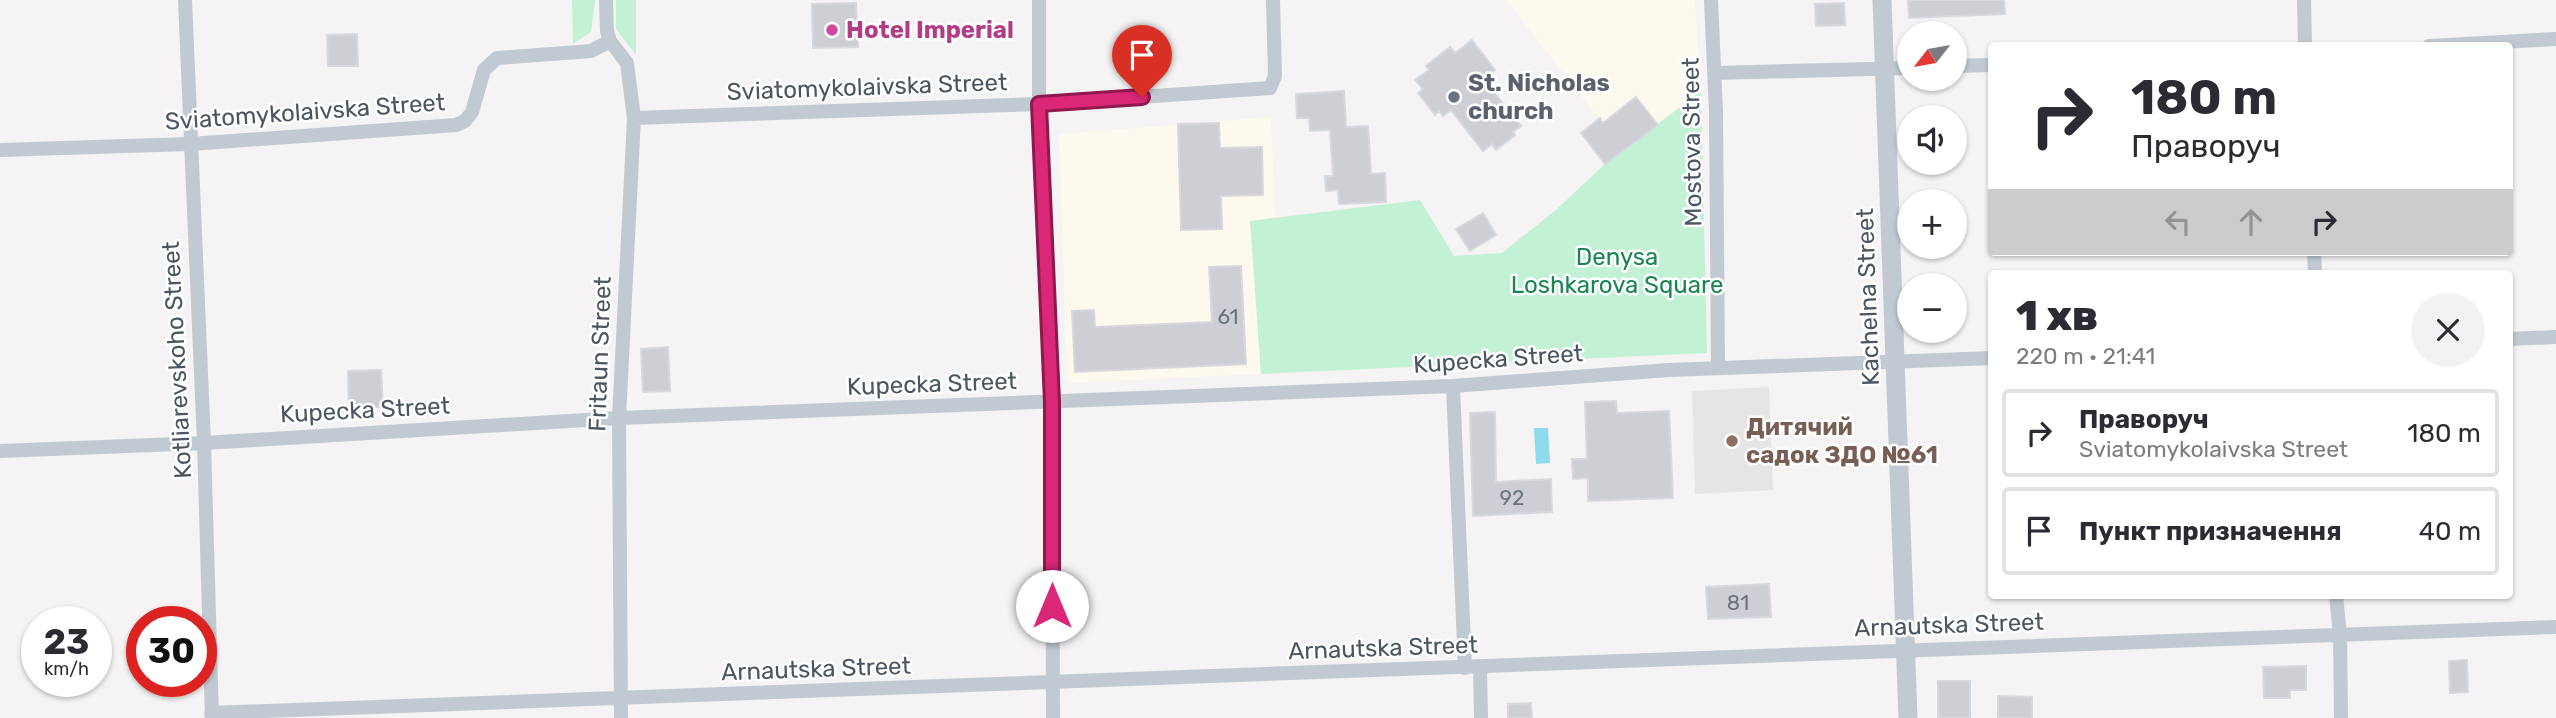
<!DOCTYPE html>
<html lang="uk">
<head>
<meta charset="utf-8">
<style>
	:root { --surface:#fff; --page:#f2f2f3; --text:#2b2b33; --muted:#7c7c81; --line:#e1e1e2 }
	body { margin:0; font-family:Rubik,sans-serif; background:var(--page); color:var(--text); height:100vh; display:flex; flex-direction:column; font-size:26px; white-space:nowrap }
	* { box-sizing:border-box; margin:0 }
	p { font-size:23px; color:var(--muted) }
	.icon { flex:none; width:38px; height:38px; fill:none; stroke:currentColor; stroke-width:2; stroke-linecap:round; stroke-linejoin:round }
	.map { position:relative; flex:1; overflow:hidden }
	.side { position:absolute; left:1988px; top:270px; width:525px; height:329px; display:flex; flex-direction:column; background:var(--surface); border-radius:7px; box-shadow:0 2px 5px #0004 }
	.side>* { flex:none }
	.hud { position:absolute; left:1988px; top:42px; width:525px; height:214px; border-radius:7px; box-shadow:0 2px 5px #0004; background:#fff; color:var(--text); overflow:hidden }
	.needle { width:46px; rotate:239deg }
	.controls { position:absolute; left:1897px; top:21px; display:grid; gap:14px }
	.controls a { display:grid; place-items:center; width:70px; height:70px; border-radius:50%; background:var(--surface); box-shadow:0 2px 5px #0004; font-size:35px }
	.speed { position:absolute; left:21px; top:606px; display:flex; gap:14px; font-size:35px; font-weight:700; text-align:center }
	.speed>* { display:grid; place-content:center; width:91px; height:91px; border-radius:50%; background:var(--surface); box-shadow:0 2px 5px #0004; line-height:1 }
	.speed small { font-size:18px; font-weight:400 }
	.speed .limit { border:10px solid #d22; background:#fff; color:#111 }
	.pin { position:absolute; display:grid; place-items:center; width:60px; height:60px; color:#fff; margin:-72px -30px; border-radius:50% 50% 50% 0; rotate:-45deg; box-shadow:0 0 7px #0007 }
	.pin .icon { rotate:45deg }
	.me { position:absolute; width:77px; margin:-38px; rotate:0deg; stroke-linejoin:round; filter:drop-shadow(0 0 5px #0008) }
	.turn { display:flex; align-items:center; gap:24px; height:147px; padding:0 28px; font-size:32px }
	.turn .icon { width:91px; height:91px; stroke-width:2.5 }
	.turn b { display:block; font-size:49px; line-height:60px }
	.lanes { display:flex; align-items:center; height:66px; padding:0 28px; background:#0003; justify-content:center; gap:35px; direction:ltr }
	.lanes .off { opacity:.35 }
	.round { display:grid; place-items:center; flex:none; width:74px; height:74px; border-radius:37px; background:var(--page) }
	.headline { display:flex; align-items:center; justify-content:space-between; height:119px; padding:0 28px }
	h1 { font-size:42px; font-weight:800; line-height:52px }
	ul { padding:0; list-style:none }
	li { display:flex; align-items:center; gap:21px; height:88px; margin:0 14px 10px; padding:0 14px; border:4px solid var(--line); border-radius:7px }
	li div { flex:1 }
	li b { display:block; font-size:26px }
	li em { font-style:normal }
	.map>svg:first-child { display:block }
</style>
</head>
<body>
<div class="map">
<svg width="2556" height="718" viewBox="0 0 2556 718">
	<rect width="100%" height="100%" fill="#f5f3f3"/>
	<!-- commercial -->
	<path fill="#fdf9ef" d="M1506 0H1695L1701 91 1624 150Z
		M1271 117 1275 218 1250 221 1261 374 1067 383 1059 134Z"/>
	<!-- education -->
	<path fill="#e6e4e5" d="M1769 387 1773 490 1695 494 1692 391Z"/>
	<!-- green -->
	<path fill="#c3f1d5" d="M572 0H595L591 32 573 44Z
		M616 0H636V55L616 29Z
		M1701 91 1707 353 1261 374 1250 221 1420 200 1454 256 1502 253 1557 209 1605 164Z"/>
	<!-- water -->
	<path fill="#90daee" d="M1534 428H1548L1550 463 1536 464Z"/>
	<!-- building -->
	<path fill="#cdcfd5" stroke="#d7d9de" stroke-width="2" d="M1908 0H2004L2005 14 1909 18Z
		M856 3 858 47 813 48 812 4Z
		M1844 3 1845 25 1816 26 1815 4Z
		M357 34 358 66H328L327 35Z
		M1472 40 1495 70 1490 73 1496 79 1488 85 1521 126 1513 132 1515 135 1496 150 1492 144 1483 151 1451 110 1443 116 1439 111 1435 115 1418 93 1423 89 1415 80 1429 70 1426 66 1450 47 1455 53Z
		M1344 91 1346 127 1368 126 1371 174 1385 173 1386 202 1339 204 1338 190 1326 191 1325 176H1333L1330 130 1310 131 1309 118H1297L1296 94Z
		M1636 97 1658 125 1605 164 1581 133 1600 118 1603 123Z
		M1219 123 1220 148 1262 147 1263 195 1221 196 1222 229 1181 230 1178 124Z
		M1483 213 1496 235 1470 251 1456 229Z
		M1241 266 1246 364 1075 372 1072 311 1094 310 1095 327 1212 322 1209 267Z
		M668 347 670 391 643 392 641 349Z
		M381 370 383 407 349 408 348 371Z
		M1616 401 1617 413 1669 411 1673 498 1588 501V478L1573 479 1572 459H1587L1585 402Z
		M1495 412 1496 482 1551 479 1552 512 1473 516 1470 413Z
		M1769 584 1771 617 1708 619 1706 587Z
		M2467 660 2468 692 2450 693 2449 661Z
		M2306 666V690H2290V698H2264L2263 667Z
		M1938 681H1970V718H1938Z
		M1998 696 2032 697V718H1998Z
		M1531 703 1532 718H1508V704Z"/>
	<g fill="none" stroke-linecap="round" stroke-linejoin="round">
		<!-- minor -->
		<path stroke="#c1cad2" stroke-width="14" d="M185 0 204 443 212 718
			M606 0 607 31 610 41 627 63 634 118 619 418 621 718
			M1039 0V104L1052 402 1053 718
			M1711 0 1716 112 1718 367
			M2304 0 2305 46
			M2429 46 2556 39
			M1955 66 1992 65
			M1715 73 1909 68
			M634 118 1039 104 1270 88 1275 76 1273 0
			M0 150 190 144 456 125 465 121 472 112 484 70 497 58 591 51 610 41
			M2314 252 2315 273
			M2510 339 2556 337
			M1453 386 1465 668
			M0 451 204 443 619 418 1453 386 1669 370 1992 358
			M2336 595 2340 635 2341 718
			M1480 667 1481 718
			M211 713C993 685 1774 654 2556 627"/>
		<!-- tertiary -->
		<path stroke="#c1cad2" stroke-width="19" d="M1882 0 1908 718"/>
	</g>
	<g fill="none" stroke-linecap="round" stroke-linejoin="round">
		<!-- route casing -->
		<g stroke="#8e194d" stroke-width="18">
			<path id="route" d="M1052 606V402L1039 104 1142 97"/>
		</g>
		<!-- route -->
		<use href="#route" stroke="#db2777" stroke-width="12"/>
	</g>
	<!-- markers -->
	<circle fill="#d1479c" stroke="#fff" stroke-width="2.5" cx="832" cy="30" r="7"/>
	<circle fill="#6b7280" stroke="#fff" stroke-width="2.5" cx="1454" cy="97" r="7"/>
	<circle fill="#8d6e63" stroke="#fff" stroke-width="2.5" cx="1732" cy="441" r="7"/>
	<g text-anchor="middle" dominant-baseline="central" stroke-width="5" stroke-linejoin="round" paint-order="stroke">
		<!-- number labels -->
		<g font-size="21" fill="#6b747e">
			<text x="1228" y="316">61</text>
			<text x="1512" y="497">92</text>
			<text x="1738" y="602">81</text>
		</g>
		<!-- hotel labels -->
		<g font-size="24" font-weight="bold" fill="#b23c85" stroke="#fff" text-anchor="start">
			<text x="846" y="30">Hotel Imperial</text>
		</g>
		<!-- worship labels -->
		<g font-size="24" font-weight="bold" fill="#5b616d" stroke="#fff" text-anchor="start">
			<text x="1468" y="83">St. Nicholas<tspan x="1468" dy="28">church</tspan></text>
		</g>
		<!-- street labels -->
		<g font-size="24" fill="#4a5661" stroke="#fff">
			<text transform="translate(867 87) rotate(-2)">Sviatomykolaivska Street</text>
			<text transform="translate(305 112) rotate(-4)">Sviatomykolaivska Street</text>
			<text transform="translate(1692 142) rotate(-91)">Mostova Street</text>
			<text transform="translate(1868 297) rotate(-92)">Kachelna Street</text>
			<text transform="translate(600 354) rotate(-88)">Fritaun Street</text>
			<text transform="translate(1498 359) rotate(-4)">Kupecka Street</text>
			<text transform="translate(177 360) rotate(-93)">Kotliarevskoho Street</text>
			<text transform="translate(932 384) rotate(-2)">Kupecka Street</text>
			<text transform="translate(365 410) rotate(-3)">Kupecka Street</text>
			<text transform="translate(1949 625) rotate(-2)">Arnautska Street</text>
			<text transform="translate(1383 648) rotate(-2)">Arnautska Street</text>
			<text transform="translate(816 669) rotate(-2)">Arnautska Street</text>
		</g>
		<!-- park labels -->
		<g font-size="24" fill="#17864f" stroke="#fff">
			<text x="1617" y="257">Denysa<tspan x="1617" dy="28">Loshkarova Square</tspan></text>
		</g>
		<!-- education labels -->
		<g font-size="24" font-weight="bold" fill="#785e54" stroke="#fff" text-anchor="start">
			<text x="1746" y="427">Дитячий<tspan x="1746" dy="28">садок ЗДО №61</tspan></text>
		</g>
	</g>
</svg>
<div class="controls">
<a><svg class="needle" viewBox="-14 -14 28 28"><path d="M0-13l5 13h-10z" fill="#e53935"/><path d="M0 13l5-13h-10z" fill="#7c7c81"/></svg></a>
<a><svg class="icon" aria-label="sound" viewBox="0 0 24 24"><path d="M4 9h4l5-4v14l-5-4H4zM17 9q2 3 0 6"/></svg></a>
<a>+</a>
<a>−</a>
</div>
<div class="speed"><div>23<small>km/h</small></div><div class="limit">30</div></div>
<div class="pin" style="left:1142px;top:97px;background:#d93025"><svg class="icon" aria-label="arrive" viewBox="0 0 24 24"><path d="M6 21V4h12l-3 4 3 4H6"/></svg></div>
<svg class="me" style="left:1052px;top:606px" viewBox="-20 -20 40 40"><circle r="19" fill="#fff"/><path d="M0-13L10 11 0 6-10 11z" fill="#db2777"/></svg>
<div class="hud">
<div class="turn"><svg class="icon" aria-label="right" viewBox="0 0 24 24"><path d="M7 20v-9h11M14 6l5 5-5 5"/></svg><div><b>180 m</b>Праворуч</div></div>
<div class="lanes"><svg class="icon off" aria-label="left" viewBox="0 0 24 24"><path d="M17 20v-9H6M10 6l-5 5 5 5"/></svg><svg class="icon off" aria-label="ahead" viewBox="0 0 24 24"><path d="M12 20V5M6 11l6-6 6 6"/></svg><svg class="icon" aria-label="right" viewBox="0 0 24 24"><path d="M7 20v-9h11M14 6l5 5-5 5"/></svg></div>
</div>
<section class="side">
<div class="headline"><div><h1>1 хв</h1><p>220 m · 21:41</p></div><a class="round"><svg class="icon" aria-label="close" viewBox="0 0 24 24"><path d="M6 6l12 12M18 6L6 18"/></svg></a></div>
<ul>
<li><svg class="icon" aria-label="right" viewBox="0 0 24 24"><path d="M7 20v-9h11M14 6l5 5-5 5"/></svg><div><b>Праворуч</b><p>Sviatomykolaivska Street</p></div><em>180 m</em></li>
<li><svg class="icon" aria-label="arrive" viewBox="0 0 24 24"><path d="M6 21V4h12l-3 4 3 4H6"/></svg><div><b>Пункт призначення</b></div><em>40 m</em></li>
</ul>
</section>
</div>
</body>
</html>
